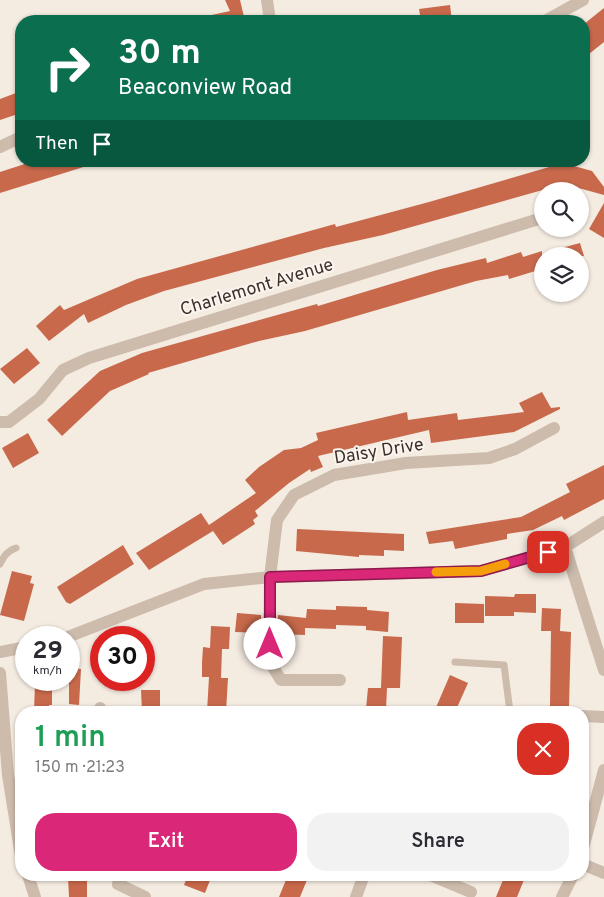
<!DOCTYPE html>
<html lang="en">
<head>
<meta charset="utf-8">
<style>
	:root { --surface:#fff; --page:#f2f2f3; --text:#2b2b33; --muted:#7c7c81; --accent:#db2777 }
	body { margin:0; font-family:Overpass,sans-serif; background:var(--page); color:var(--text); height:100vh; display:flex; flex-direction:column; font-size:19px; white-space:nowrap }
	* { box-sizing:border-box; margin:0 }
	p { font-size:16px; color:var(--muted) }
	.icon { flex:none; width:28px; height:28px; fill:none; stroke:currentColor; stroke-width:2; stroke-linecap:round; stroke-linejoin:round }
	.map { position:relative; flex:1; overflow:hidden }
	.side { position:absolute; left:15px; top:706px; width:574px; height:175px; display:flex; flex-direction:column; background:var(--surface); border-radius:20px; box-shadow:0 1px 4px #0004 }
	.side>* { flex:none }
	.hud { position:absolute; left:15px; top:15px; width:575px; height:152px; border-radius:20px; box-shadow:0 1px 4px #0004; background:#0b6e4f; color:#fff; overflow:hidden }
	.tools { position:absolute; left:534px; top:182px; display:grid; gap:10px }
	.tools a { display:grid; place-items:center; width:55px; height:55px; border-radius:50%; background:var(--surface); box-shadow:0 1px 4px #0004; font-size:25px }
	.speed { position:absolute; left:15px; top:626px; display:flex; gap:10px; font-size:25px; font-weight:700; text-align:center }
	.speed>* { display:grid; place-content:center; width:65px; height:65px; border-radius:50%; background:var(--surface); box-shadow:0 1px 4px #0004; line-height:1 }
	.speed small { font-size:12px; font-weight:400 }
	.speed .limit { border:8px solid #d22; background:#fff; color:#111 }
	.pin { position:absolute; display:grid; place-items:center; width:42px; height:42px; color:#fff; margin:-21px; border-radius:10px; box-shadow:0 2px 8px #0006 }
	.me { position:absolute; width:55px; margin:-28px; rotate:0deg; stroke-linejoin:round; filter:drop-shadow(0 0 4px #0008) }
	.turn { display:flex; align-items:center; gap:18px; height:105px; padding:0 20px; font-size:22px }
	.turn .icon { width:65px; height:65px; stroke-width:2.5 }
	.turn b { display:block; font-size:35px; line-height:42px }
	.then { display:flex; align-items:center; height:48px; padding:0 20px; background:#0003; gap:10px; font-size:19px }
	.round { display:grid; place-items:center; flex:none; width:52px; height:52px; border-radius:20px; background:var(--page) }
	.summary { display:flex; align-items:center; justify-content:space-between; height:85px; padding:0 20px }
	h1 { font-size:30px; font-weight:600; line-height:38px; color:#1e9e55 }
	.cta { display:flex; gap:10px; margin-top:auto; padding:10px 20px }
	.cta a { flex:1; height:58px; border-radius:20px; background:var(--accent); color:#fff; font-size:20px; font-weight:600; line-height:58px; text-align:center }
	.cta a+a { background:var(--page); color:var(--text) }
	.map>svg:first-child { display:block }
</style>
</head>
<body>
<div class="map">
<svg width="604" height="897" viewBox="0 0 604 897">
	<rect width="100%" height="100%" fill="#f4ebe1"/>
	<!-- building -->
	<path fill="#c8694b" d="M225 0H240L245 21H208L207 16 230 11Z
		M450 5 452 21H421L419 9Z
		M604 8V42L584 58V24Z
		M16 93 21 113 0 120V99Z
		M34 161H89L90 165 0 193V172Z
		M563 163 592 171 604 187V195L564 184 383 235 324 248 164 291 126 305 88 323 84 314 49 341 36 326 60 305 64 310 137 279 335 224 336 227 429 202Z
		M604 203V238L589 229Z
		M580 243 584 256H546V252Z
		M542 251V269L509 279 508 275 476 281 305 331 259 341 148 373 149 374 110 391 62 436 47 420 100 371 142 353 295 310 317 304 318 306 437 270 486 258 487 263 521 252 523 257Z
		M27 348 40 363 14 384 0 369Z
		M542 392 551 408 560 407V409L514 432 431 443 429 430 318 456 323 467 311 472 310 469 289 483 255 511 258 516 253 520 255 524 223 545 213 531 149 570 136 553 201 513 209 525 256 493 245 480 259 467 284 450 301 448 318 440 316 433 407 412 408 420 457 413 458 420 524 412 519 403Z
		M28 433 39 453 13 468 2 448Z
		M604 465V499L564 520 562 516 533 530 507 534V539L455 549 453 541 429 544 426 532 521 517 570 492 566 484Z
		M297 529 404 534V551L384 550V556L359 555V557L296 551Z
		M123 545 134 564 70 604 66 602 57 587Z
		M12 571 32 576 30 583 34 584 24 621 0 615Z
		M515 594H536V613L514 612V616H485V596L514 597Z
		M455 603 484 604V623H455Z
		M336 606 367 607V610L389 612 388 632 366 630V626L336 625V629L305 628V635L277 634 278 615 306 618 307 609 336 610Z
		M542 608 561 609 560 631 571 632 569 706H550L551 631H541Z
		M237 613 261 615V633L235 632Z
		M211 626 230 627 229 649H222L221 678H228L226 712H207L209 677H202V663L203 647 210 648Z
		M383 636 402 637 400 688H387L386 710 366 709 368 688H381Z
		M69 668 81 669 79 705 69 704Z
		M450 675 468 683 455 712H434Z
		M35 682 52 683V705H49V712H34Z
		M141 690H160V712H142Z
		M188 875H212L205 893 184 885Z
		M288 875H309L300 897H279Z
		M505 875H526L517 897H496Z
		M68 877H87V897H69Z"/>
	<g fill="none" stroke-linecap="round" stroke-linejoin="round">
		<!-- lane -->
		<path stroke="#cdbbac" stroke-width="7" d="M0 564C4 556 7 551 16 548
			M455 662 504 665 510 712"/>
		<!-- street -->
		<path stroke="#cdbbac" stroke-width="12" d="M267 0 270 21
			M545 21 583 0
			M0 147 21 137
			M0 422H9L39 399 63 370 89 358 542 218
			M565 547 604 670
			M65 638 204 584 270 577 481 571 565 547 604 522
			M0 652 26 647
			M0 673 8 775 21 856
			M340 680H281L269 661 270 577 277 520 294 495 334 475 406 463 489 458 515 449 554 428
			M100 708 101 712
			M582 716 604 717
			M582 852 604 770
			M582 864 604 873
			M28 875 35 897
			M120 875 118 884 145 897
			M430 875 471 892
			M356 897 364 875
			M562 897 573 875"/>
	</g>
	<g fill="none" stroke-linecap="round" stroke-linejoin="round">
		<!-- route casing -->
		<g stroke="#8e194d" stroke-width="12">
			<path id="route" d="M270 644V577L481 571 548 552"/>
		</g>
		<!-- route -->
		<use href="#route" stroke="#db2777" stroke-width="9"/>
		<!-- slow -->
		<path stroke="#f59e0b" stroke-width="9" d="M436 572 481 571 505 564"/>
	</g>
	<g text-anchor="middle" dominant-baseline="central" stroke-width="4" stroke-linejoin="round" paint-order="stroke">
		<!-- street labels -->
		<g font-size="18" fill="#3b302b" stroke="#fbf5ee">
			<text transform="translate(257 288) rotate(-17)">Charlemont Avenue</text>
			<text transform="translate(379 452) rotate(-9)">Daisy Drive</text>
		</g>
	</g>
</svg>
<div class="tools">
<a><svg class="icon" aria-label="search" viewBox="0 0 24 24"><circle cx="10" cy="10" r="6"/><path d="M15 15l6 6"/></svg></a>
<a><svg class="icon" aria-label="layers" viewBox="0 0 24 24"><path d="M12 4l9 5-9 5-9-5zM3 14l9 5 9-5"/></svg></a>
</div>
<div class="speed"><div>29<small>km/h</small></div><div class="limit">30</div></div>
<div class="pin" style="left:548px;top:552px;background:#d93025"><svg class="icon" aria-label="arrive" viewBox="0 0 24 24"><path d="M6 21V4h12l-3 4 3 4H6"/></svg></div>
<svg class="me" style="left:270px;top:644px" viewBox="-20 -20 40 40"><circle r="19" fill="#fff"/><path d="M0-13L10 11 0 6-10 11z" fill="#db2777"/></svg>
<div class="hud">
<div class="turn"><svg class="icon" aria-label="right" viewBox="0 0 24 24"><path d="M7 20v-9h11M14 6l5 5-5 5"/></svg><div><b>30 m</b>Beaconview Road</div></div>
<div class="then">Then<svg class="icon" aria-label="arrive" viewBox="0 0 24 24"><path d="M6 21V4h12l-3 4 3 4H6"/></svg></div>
</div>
<section class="side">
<div class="summary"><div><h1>1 min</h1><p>150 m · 21:23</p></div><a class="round" style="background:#d93025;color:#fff"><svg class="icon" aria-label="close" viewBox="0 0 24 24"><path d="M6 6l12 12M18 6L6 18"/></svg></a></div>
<div class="cta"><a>Exit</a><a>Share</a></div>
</section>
</div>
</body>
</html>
